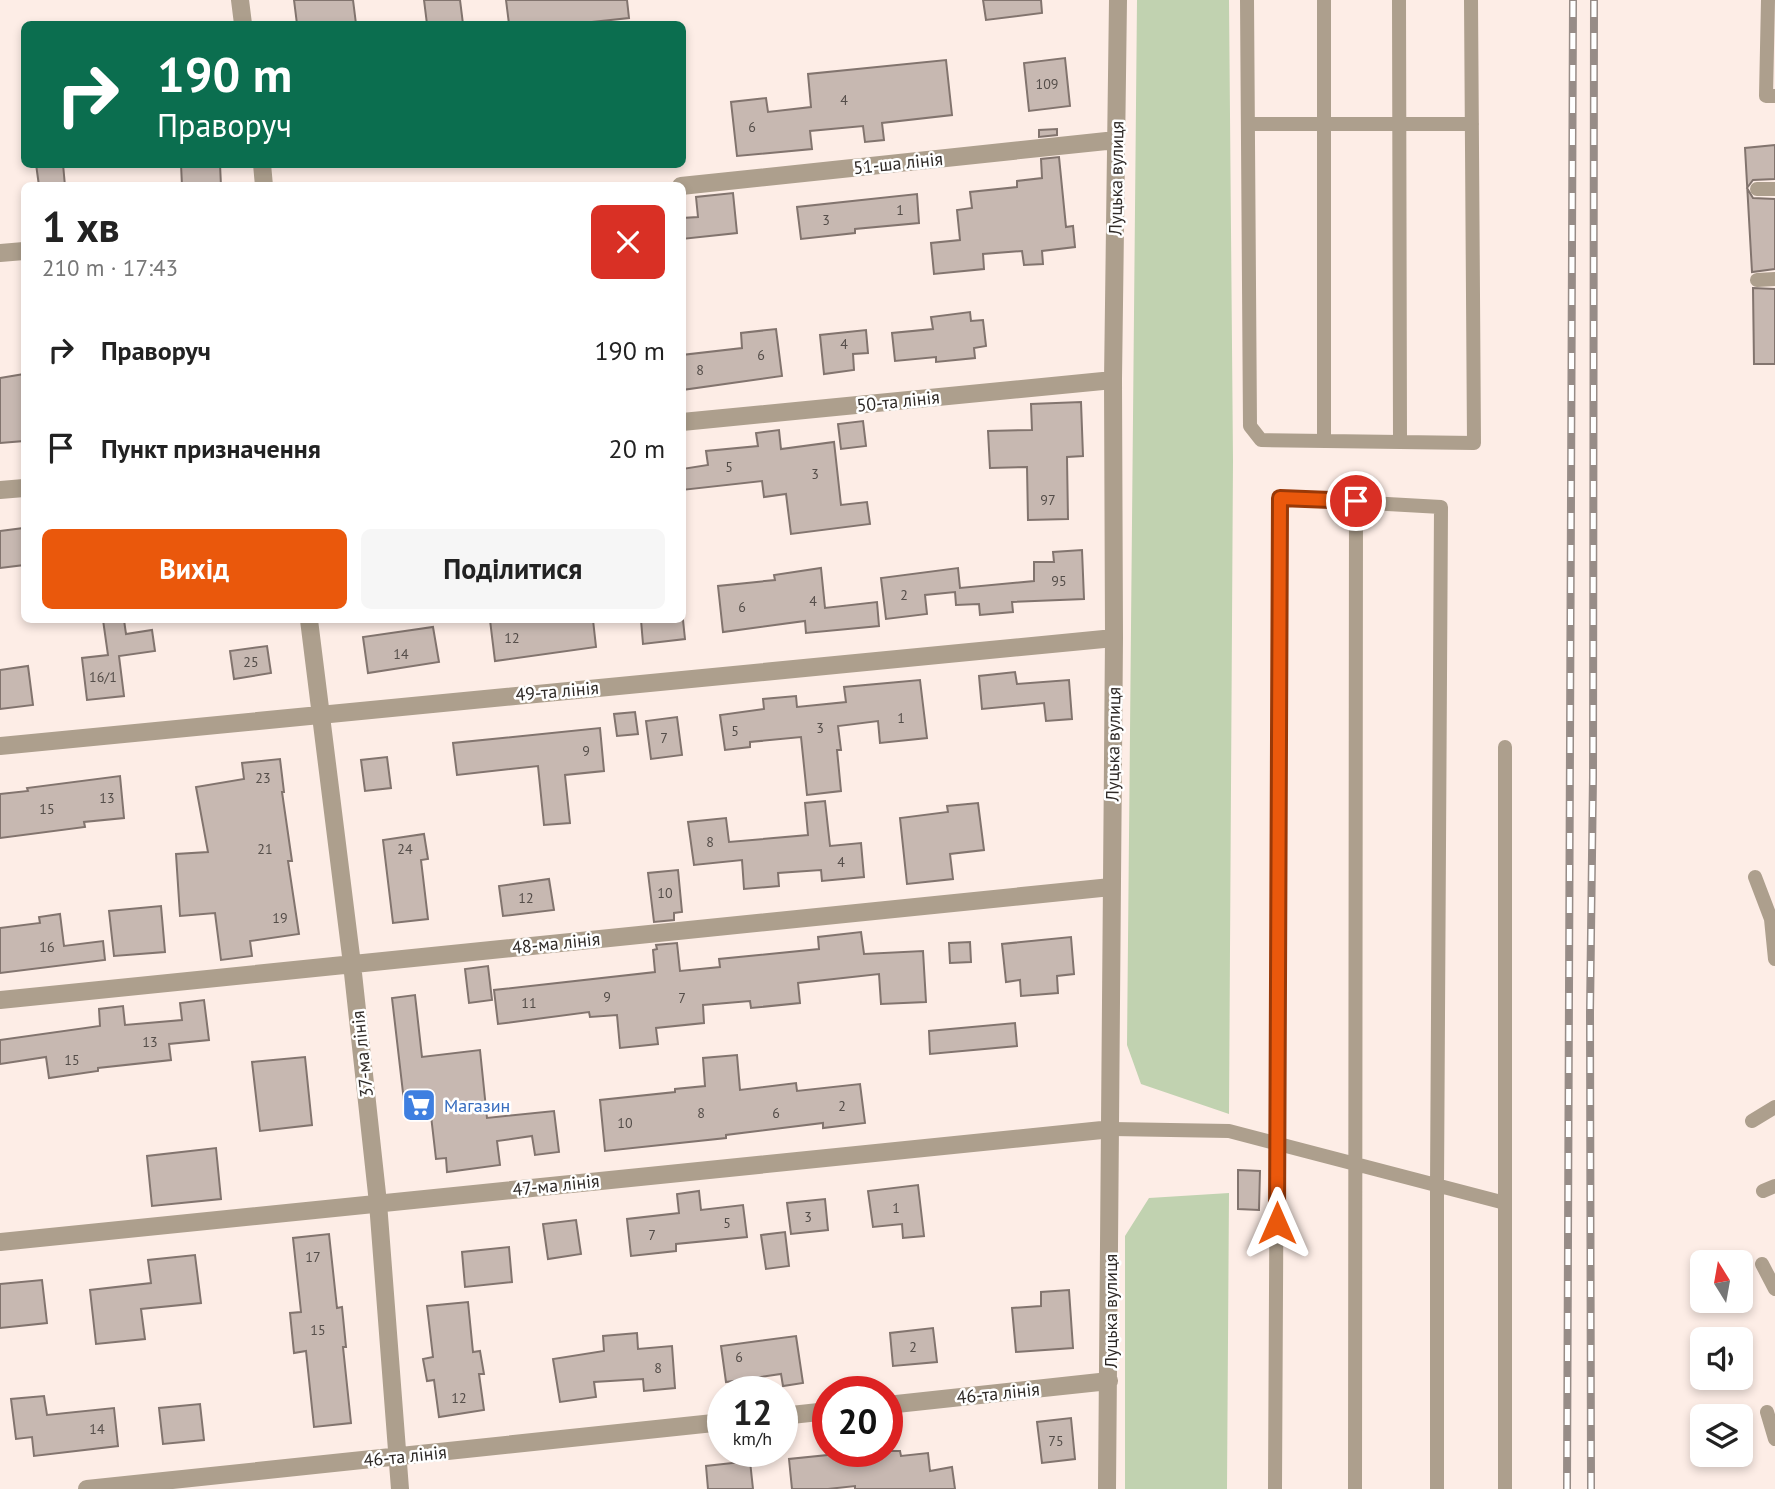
<!DOCTYPE html>
<html lang="uk">
<head>
<meta charset="utf-8">
<style>
	:root { --surface:#fff; --page:#f6f6f6; --text:#222; --muted:#767676; --accent:#ea580c }
	body { margin:0; font-family:"PT Sans",sans-serif; background:var(--page); color:var(--text); height:100vh; display:flex; flex-direction:column; font-size:26px; white-space:nowrap }
	* { box-sizing:border-box; margin:0 }
	p { font-size:23px; color:var(--muted) }
	.icon { flex:none; width:38px; height:38px; fill:none; stroke:currentColor; stroke-width:2; stroke-linecap:round; stroke-linejoin:round }
	.map { position:relative; flex:1; overflow:hidden }
	.panel { position:absolute; left:21px; top:182px; width:665px; height:441px; display:flex; flex-direction:column; background:var(--surface); border-radius:10px; box-shadow:0 4px 10px #0003 }
	.panel>* { flex:none }
	.top-card { position:absolute; left:21px; top:21px; width:665px; height:147px; border-radius:10px; box-shadow:0 4px 10px #0003; background:#0b6e4f; color:#fff; overflow:hidden }
	.needle { width:46px; rotate:349deg }
	.controls { position:absolute; left:1690px; top:1250px; display:grid; gap:14px }
	.controls a { display:grid; place-items:center; width:63px; height:63px; border-radius:10px; background:var(--surface); box-shadow:0 4px 10px #0003; font-size:35px }
	.speed { position:absolute; left:707px; top:1376px; display:flex; gap:14px; font-size:35px; font-weight:700; text-align:center }
	.speed>* { display:grid; place-content:center; width:91px; height:91px; border-radius:50%; background:var(--surface); box-shadow:0 4px 10px #0003; line-height:1 }
	.speed small { font-size:18px; font-weight:400 }
	.speed .limit { border:10px solid #d22; background:#fff; color:#111 }
	.pin { position:absolute; display:grid; place-items:center; width:60px; height:60px; color:#fff; margin:-30px; border:4px solid #fff; border-radius:50%; box-shadow:0 2px 7px #0007 }
	.me { position:absolute; width:77px; margin:-38px; rotate:0deg; stroke-linejoin:round; filter:drop-shadow(0 0 5px #0008) }
	.turn { display:flex; align-items:center; gap:24px; height:147px; padding:0 21px; font-size:32px }
	.turn .icon { width:91px; height:91px; stroke-width:2.5 }
	.turn b { display:block; font-size:49px; line-height:60px }
	.round { display:grid; place-items:center; flex:none; width:74px; height:74px; border-radius:10px; background:var(--page) }
	.headline { display:flex; align-items:center; justify-content:space-between; height:119px; padding:0 21px }
	h1 { font-size:42px; font-weight:700; line-height:52px }
	.button { display:flex; gap:14px; margin-top:auto; padding:14px 21px }
	.button a { flex:1; height:80px; border-radius:10px; background:var(--accent); color:#fff; font-size:28px; font-weight:700; line-height:80px; text-align:center }
	.button a+a { background:var(--page); color:var(--text) }
	ul { padding:0; list-style:none }
	li { display:flex; align-items:center; gap:21px; height:98px; padding:0 21px }
	li div { flex:1 }
	li b { display:block; font-size:26px }
	li em { font-style:normal }
	.map>svg:first-child { display:block }
</style>
</head>
<body>
<div class="map">
<svg width="1775" height="1489" viewBox="0 0 1775 1489">
	<rect width="100%" height="100%" fill="#fdede6"/>
	<!-- green -->
	<path fill="#c1d2b0" d="M1137 0H1229L1233 460 1229 1114 1141 1084 1127 1045Z
		M1229 1193 1227 1489H1125V1236L1149 1198Z"/>
	<!-- building -->
	<path fill="#c7b8b1" stroke="#82746e" stroke-width="2" d="M294 0H353L356 24H297Z
		M424 0H460L463 24H427Z
		M506 0H627L629 18 573 24H509Z
		M983 0H1041L1042 13 986 20Z
		M1065 58 1070 106 1029 111 1024 63Z
		M946 60 952 115 882 123 884 140 865 142 863 126 810 131 812 149 737 156 731 102 766 98 768 112 811 107 808 74Z
		M1057 129V135L1039 137V130Z
		M1775 145V179L1753 180 1747 188 1753 198 1775 199V269L1752 272 1745 148Z
		M1059 157 1066 227 1073 226 1075 247 1042 251 1043 264 1024 265 1022 251 983 254 984 269 934 274 931 243 960 240 957 210 972 208 970 192 1017 187V181L1042 178 1041 159Z
		M36 164H63L65 186H39Z
		M181 164H220L221 186H182Z
		M733 193 737 233 682 239V218L698 217 696 197Z
		M917 194 919 223 855 229V233L801 239 797 207Z
		M1753 288 1775 289V364H1754Z
		M970 312 971 321 983 320 986 346 974 348 975 358 936 362V357L895 361 892 333 933 329 931 317Z
		M776 329 782 376 682 390V355L742 348 741 333Z
		M866 330 868 353 853 354 854 370 824 374 820 335Z
		M24 374V404L22 405 24 441 0 443V378Z
		M1081 402 1083 456 1067 457 1068 519 1028 520 1027 467 990 468 988 431 1032 430 1031 404Z
		M863 421 866 446 841 449 838 424Z
		M779 430 781 449 834 442 841 505 867 502 870 524 791 534 786 494 764 497 762 481 682 490V469L708 465 706 451 758 446 756 433Z
		M24 528V565L0 568V531Z
		M1082 550 1084 599 1012 602 1013 612 980 615 979 604 956 605 955 592 925 595 927 614 886 619 881 578 958 568 960 588 1034 581V562H1054L1053 552Z
		M821 568 825 608 877 602 879 626 806 633 805 621 723 632 718 586 775 580 774 575Z
		M103 620H124L126 634 152 630 155 651 119 656 124 696 87 700 82 658 108 655Z
		M490 620H593L596 647 495 661Z
		M641 620H683L685 639 643 644Z
		M433 627 439 662 368 673 363 637Z
		M267 646 271 673 234 679 230 651Z
		M28 666 33 705 0 709V670Z
		M1015 672 1017 684 1069 680 1072 719 1046 721 1044 703 982 709 979 676Z
		M920 680 927 738 880 743 878 721 838 726 841 750H837L841 791 807 795 801 737 750 742V747L725 750 720 715 764 709 763 699 796 696 797 707 846 702 844 687Z
		M635 712 638 734 617 736 614 714Z
		M677 717 682 755 651 759 646 721Z
		M600 728 604 771 565 775 570 823 544 825 538 766 457 775 453 743Z
		M387 757 391 788 365 791 361 760Z
		M280 759 284 792H282L292 861H288L299 934 250 941 252 956 221 960 215 913 180 916 176 854 208 852 196 787 244 779 242 763Z
		M120 776 124 818 84 822 85 827 0 838V794L28 791 27 788Z
		M825 801 830 846 861 843 864 877 822 881 821 870 778 873 779 886 744 889 742 860 694 865 688 822 726 818 729 842 808 835 805 803Z
		M978 803 984 850 950 854 953 879 907 884 900 818 948 812 947 806Z
		M424 834 428 859 421 860 428 919 393 923 383 840Z
		M678 870 682 912 674 913V920L654 922 648 873Z
		M549 879 554 910 503 916 499 886Z
		M161 906 165 952 114 956 109 911Z
		M60 914 64 946 103 941 105 960 0 973V928L40 923 39 917Z
		M861 932 864 954 923 951 926 1002 881 1004 879 974 798 983 800 1003 751 1008 750 1001 703 1005 704 1023 656 1028 658 1044 620 1048 617 1015 590 1017 589 1012 498 1024 494 990 655 972 653 950 657 949 656 945 677 943 680 971 720 967 719 959 819 949 818 937Z
		M1071 937 1074 974 1057 976 1058 993 1021 996 1020 980 1006 982 1002 944Z
		M970 942 971 962 950 963 949 943Z
		M488 966 492 1000 469 1003 465 969Z
		M415 995 422 1057 480 1050 487 1118 554 1111 559 1152 535 1155 532 1136 497 1141 500 1165 447 1172 446 1158 436 1159 430 1107 405 1110 392 998Z
		M204 1000 209 1040 169 1044 171 1060 98 1068V1071L49 1078 46 1057 0 1064V1040L100 1026 99 1009 123 1006 125 1025 182 1020 180 1003Z
		M1015 1023 1017 1046 930 1054 929 1031Z
		M737 1055 740 1090 796 1083 797 1091 860 1084 865 1123 823 1128V1123L726 1135V1138L605 1151 600 1100 675 1092V1089L705 1086 703 1058Z
		M305 1057 312 1125 260 1131 252 1062Z
		M216 1148 221 1199 152 1206 147 1156Z
		M1238 1170 1260 1171 1259 1210 1238 1209Z
		M918 1185 924 1236 903 1238 902 1224 873 1227 868 1191Z
		M699 1191 701 1210 743 1205 747 1237 676 1244V1251L631 1256 627 1219 679 1213 677 1194Z
		M825 1199 828 1230 791 1234 787 1203Z
		M576 1220 581 1254 548 1259 543 1224Z
		M785 1232 789 1266 766 1269 761 1235Z
		M329 1234 337 1308 342 1307 346 1347H343L351 1423 314 1427 306 1351 294 1353 290 1313 301 1312 293 1238Z
		M509 1247 512 1282 465 1287 462 1252Z
		M195 1255 201 1303 141 1309 145 1339 96 1344 90 1290 151 1283 148 1260Z
		M42 1280 47 1323 0 1328V1284Z
		M1069 1290 1073 1348 1016 1352 1012 1308 1041 1306V1292Z
		M468 1302 473 1352 480 1351 484 1374H479L484 1410 439 1417 434 1380 427 1381 423 1359 433 1357 427 1306Z
		M933 1328 937 1362 893 1366 890 1333Z
		M637 1333 638 1349 672 1346 675 1388 644 1391 643 1379 594 1382 596 1397 560 1402 553 1359 604 1351 603 1336Z
		M796 1336 803 1383 783 1386 781 1374 726 1382 721 1346Z
		M44 1396 47 1415 114 1408 118 1446 34 1456 32 1437 16 1439 11 1399Z
		M200 1404 204 1440 163 1444 159 1408Z
		M1071 1418 1075 1459 1042 1463 1037 1422Z
		M867 1451H900L901 1456 928 1453 930 1471 952 1467 955 1489H855V1486L828 1489H792L789 1459Z
		M750 1461 753 1489H708L706 1466Z"/>
	<g fill="none" stroke-linecap="round" stroke-linejoin="round">
		<!-- lane -->
		<path stroke="#ad9f8d" stroke-width="14" d="M1247 0 1250 426 1261 440 1474 443 1471 0
			M1324 0V441
			M1399 0 1400 441
			M1768 0 1766 96H1775
			M1248 124H1472
			M1757 189H1775
			M1757 280 1775 279
			M1755 877 1771 919 1775 959
			M1752 1121 1775 1107
			M1112 1129 1229 1131 1505 1203
			M1763 1191 1775 1186
			M1762 1264 1775 1289
			M1767 1412 1775 1439
			M1275 1489 1280 498 1441 507 1437 1185V1489
			M1355 1489 1356 501
			M1505 1489V747"/>
		<!-- street -->
		<path stroke="#ad9f8d" stroke-width="18" d="M240 0 243 24
			M262 164 264 186
			M681 186 1116 140
			M0 253 24 251
			M682 422 1113 380
			M0 490 24 488
			M309 620 352 964 378 1203 400 1489
			M0 746 1114 638
			M0 1000 1111 887
			M0 1242 1112 1129
			M887 1405 1109 1381
			M782 1416 828 1411
			M87 1489 723 1422
			M1107 1489 1114 638 1113 380 1118 0"/>
		<!-- rail casing -->
		<g stroke="#978c87" stroke-width="8">
			<path id="rail" d="M1567 1489 1573 0
				M1591 1489 1590 1012 1593 777 1594 0"/>
		</g>
		<!-- rail -->
		<use href="#rail" stroke="#fff" stroke-width="5" stroke-dasharray="16" stroke-linecap="butt"/>
	</g>
	<g fill="none" stroke-linecap="round" stroke-linejoin="round">
		<!-- route casing -->
		<g stroke="#983908" stroke-width="18">
			<path id="route" d="M1277 1223 1280 498 1356 501"/>
		</g>
		<!-- route -->
		<use href="#route" stroke="#ea580c" stroke-width="12"/>
	</g>
	<!-- icons -->
	<defs>
		<g id="supermarket-square" transform="scale(1.75)"><rect x="-9" y="-9" width="18" height="18" rx="4" fill="#3f7fe0" stroke="#fff"/><path d="M-6-5.5h2.5l.6 2H6L4.5 2H-2.5L-4.4-4H-6ZM-1.5 3.2a1.3 1.3 0 1 0 .1 0ZM3 3.2a1.3 1.3 0 1 0 .1 0Z" fill="#fff"/></g>
	</defs>
	<g fill-rule="evenodd">
		<use href="#supermarket-square" x="419" y="1105"/>
	</g>
	<g text-anchor="middle" dominant-baseline="central" stroke-width="5" stroke-linejoin="round" paint-order="stroke">
		<!-- number labels -->
		<g font-size="14" fill="#544d49">
			<text x="1047" y="84">109</text>
			<text x="844" y="100">4</text>
			<text x="752" y="127">6</text>
			<text x="900" y="210">1</text>
			<text x="826" y="220">3</text>
			<text x="844" y="344">4</text>
			<text x="761" y="355">6</text>
			<text x="700" y="370">8</text>
			<text x="729" y="467">5</text>
			<text x="815" y="474">3</text>
			<text x="1048" y="500">97</text>
			<text x="1059" y="581">95</text>
			<text x="904" y="595">2</text>
			<text x="813" y="601">4</text>
			<text x="742" y="607">6</text>
			<text x="512" y="638">12</text>
			<text x="401" y="654">14</text>
			<text x="251" y="662">25</text>
			<text x="103" y="677">16/1</text>
			<text x="901" y="718">1</text>
			<text x="820" y="728">3</text>
			<text x="735" y="731">5</text>
			<text x="664" y="738">7</text>
			<text x="586" y="751">9</text>
			<text x="263" y="778">23</text>
			<text x="107" y="798">13</text>
			<text x="47" y="809">15</text>
			<text x="710" y="842">8</text>
			<text x="265" y="849">21</text>
			<text x="405" y="849">24</text>
			<text x="841" y="862">4</text>
			<text x="665" y="893">10</text>
			<text x="526" y="898">12</text>
			<text x="280" y="918">19</text>
			<text x="47" y="947">16</text>
			<text x="607" y="997">9</text>
			<text x="682" y="998">7</text>
			<text x="529" y="1003">11</text>
			<text x="150" y="1042">13</text>
			<text x="72" y="1060">15</text>
			<text x="842" y="1106">2</text>
			<text x="701" y="1113">8</text>
			<text x="776" y="1113">6</text>
			<text x="625" y="1123">10</text>
			<text x="896" y="1208">1</text>
			<text x="808" y="1217">3</text>
			<text x="727" y="1223">5</text>
			<text x="652" y="1235">7</text>
			<text x="313" y="1257">17</text>
			<text x="318" y="1330">15</text>
			<text x="913" y="1347">2</text>
			<text x="739" y="1357">6</text>
			<text x="658" y="1368">8</text>
			<text x="459" y="1398">12</text>
			<text x="97" y="1429">14</text>
			<text x="1056" y="1441">75</text>
		</g>
		<!-- street labels -->
		<g font-size="18" fill="#2e2926" stroke="#fff">
			<text transform="translate(898 163) rotate(-6)">51-ша лінія</text>
			<text transform="translate(1116 178) rotate(-89)">Луцька вулиця</text>
			<text transform="translate(898 401) rotate(-6)">50-та лінія</text>
			<text transform="translate(557 691) rotate(-5)">49-та лінія</text>
			<text transform="translate(1113 744) rotate(-89)">Луцька вулиця</text>
			<text transform="translate(556 943) rotate(-6)">48-ма лінія</text>
			<text transform="translate(362 1054) rotate(-96)">37-ма лінія</text>
			<text transform="translate(556 1185) rotate(-6)">47-ма лінія</text>
			<text transform="translate(1110 1311) rotate(-90)">Луцька вулиця</text>
			<text transform="translate(998 1393) rotate(-6)">46-та лінія</text>
			<text transform="translate(405 1456) rotate(-6)">46-та лінія</text>
		</g>
		<!-- shop labels -->
		<g font-size="18" fill="#366cbe" stroke="#fff" text-anchor="start">
			<text x="444" y="1105">Магазин</text>
		</g>
	</g>
</svg>
<div class="controls">
<a><svg class="needle" viewBox="-14 -14 28 28"><path d="M0-13l5 13h-10z" fill="#e53935"/><path d="M0 13l5-13h-10z" fill="#767676"/></svg></a>
<a><svg class="icon" aria-label="sound" viewBox="0 0 24 24"><path d="M4 9h4l5-4v14l-5-4H4zM17 9q2 3 0 6"/></svg></a>
<a><svg class="icon" aria-label="layers" viewBox="0 0 24 24"><path d="M12 4l9 5-9 5-9-5zM3 14l9 5 9-5"/></svg></a>
</div>
<div class="speed"><div>12<small>km/h</small></div><div class="limit">20</div></div>
<div class="pin" style="left:1356px;top:501px;background:#d93025"><svg class="icon" aria-label="arrive" viewBox="0 0 24 24"><path d="M6 21V4h12l-3 4 3 4H6"/></svg></div>
<svg class="me" style="left:1277px;top:1223px" viewBox="-20 -20 40 40"><path d="M0-17L14 15 0 8-14 15z" fill="#ea580c" stroke="#fff" stroke-width="4"/></svg>
<div class="top-card">
<div class="turn"><svg class="icon" aria-label="right" viewBox="0 0 24 24"><path d="M7 20v-9h11M14 6l5 5-5 5"/></svg><div><b>190 m</b>Праворуч</div></div>
</div>
<section class="panel">
<div class="headline"><div><h1>1 хв</h1><p>210 m · 17:43</p></div><a class="round" style="background:#d93025;color:#fff"><svg class="icon" aria-label="close" viewBox="0 0 24 24"><path d="M6 6l12 12M18 6L6 18"/></svg></a></div>
<ul>
<li><svg class="icon" aria-label="right" viewBox="0 0 24 24"><path d="M7 20v-9h11M14 6l5 5-5 5"/></svg><div><b>Праворуч</b></div><em>190 m</em></li>
<li><svg class="icon" aria-label="arrive" viewBox="0 0 24 24"><path d="M6 21V4h12l-3 4 3 4H6"/></svg><div><b>Пункт призначення</b></div><em>20 m</em></li>
</ul>
<div class="button"><a>Вихід</a><a>Поділитися</a></div>
</section>
</div>
</body>
</html>
